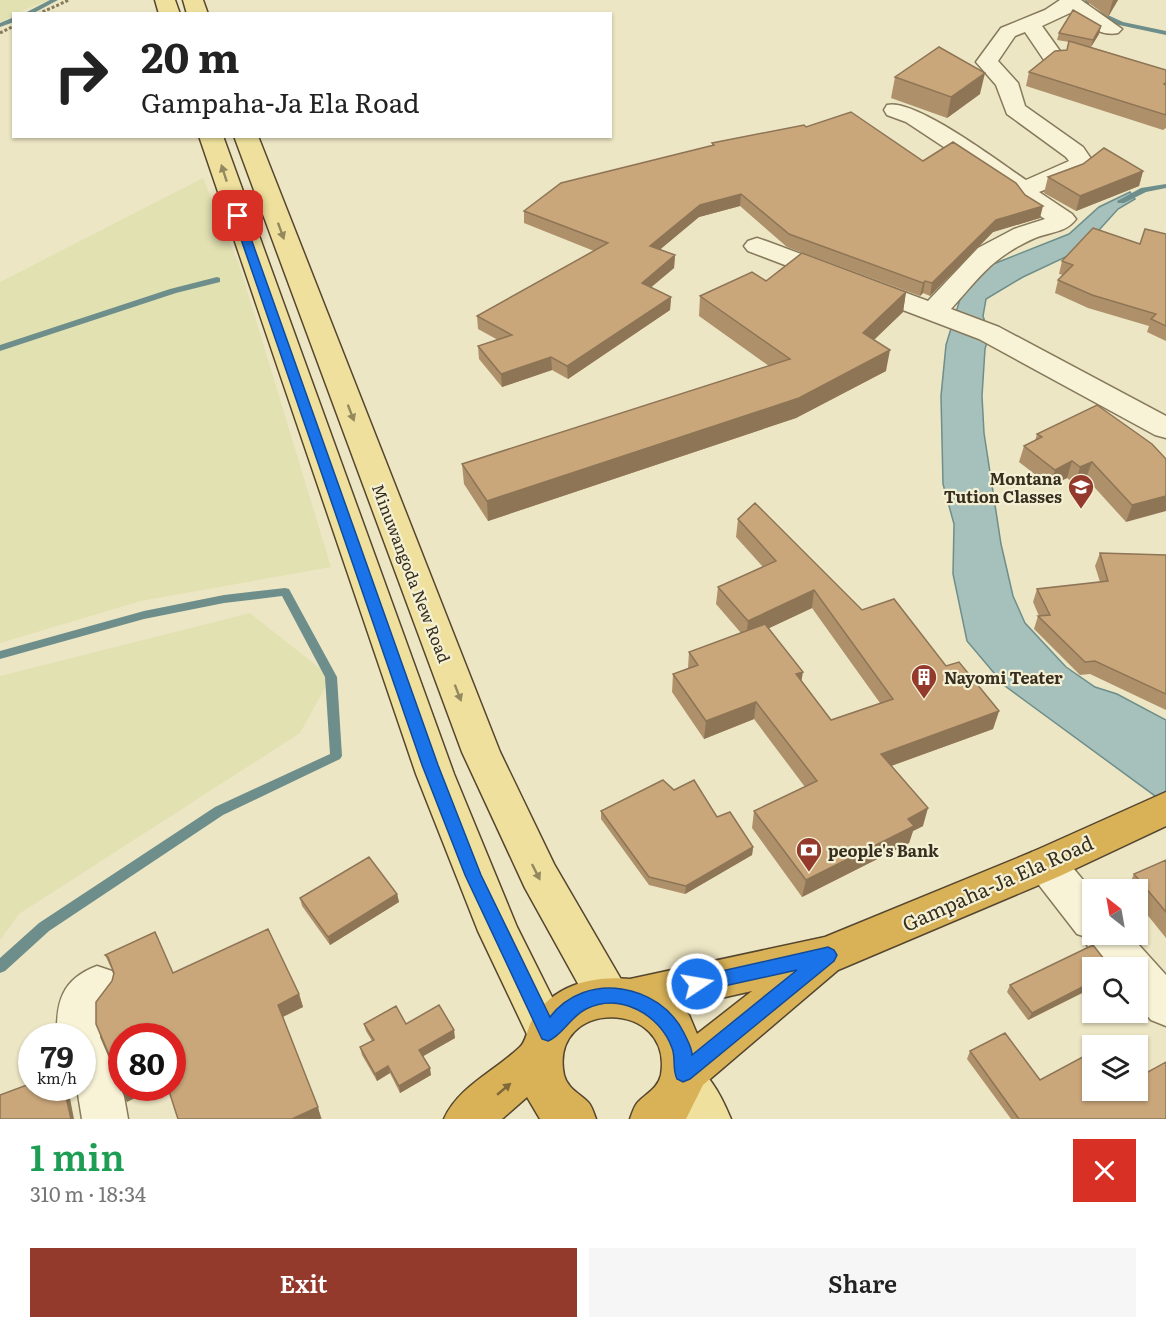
<!DOCTYPE html>
<html lang="en">
<head>
<meta charset="utf-8">
<style>
	:root { --surface:#fff; --page:#f6f6f6; --text:#222; --muted:#767676; --accent:#943a2d }
	body { margin:0; font-family:Literata,serif; background:var(--page); color:var(--text); height:100vh; display:flex; flex-direction:column; font-size:22px; white-space:nowrap }
	* { box-sizing:border-box; margin:0 }
	p { font-size:20px; color:var(--muted) }
	.icon { flex:none; width:33px; height:33px; fill:none; stroke:currentColor; stroke-width:2; stroke-linecap:round; stroke-linejoin:round }
	.map { position:relative; height:1119px; overflow:hidden }
	.details { display:flex; flex-direction:column; background:var(--surface); flex:1 }
	.details>* { flex:none }
	.guide { position:absolute; left:12px; top:12px; width:600px; height:126px; border-radius:0px; box-shadow:0 2px 4px #0004; background:#fff; color:var(--text); overflow:hidden }
	.needle { width:39px; rotate:329deg }
	.controls { position:absolute; left:1082px; top:879px; display:grid; gap:12px }
	.controls a { display:grid; place-items:center; width:66px; height:66px; border-radius:0px; background:var(--surface); box-shadow:0 2px 4px #0004; font-size:30px }
	.speed { position:absolute; left:18px; top:1023px; display:flex; gap:12px; font-size:30px; font-weight:700; text-align:center }
	.speed>* { display:grid; place-content:center; width:78px; height:78px; border-radius:50%; background:var(--surface); box-shadow:0 2px 4px #0004; line-height:1 }
	.speed small { font-size:15px; font-weight:400 }
	.speed .limit { border:9px solid #d22; background:#fff; color:#111 }
	.pin { position:absolute; display:grid; place-items:center; width:51px; height:51px; color:#fff; margin:-26px; border-radius:12px; box-shadow:0 3px 9px #0006 }
	.me { position:absolute; width:66px; margin:-33px; rotate:78deg; stroke-linejoin:round; filter:drop-shadow(0 0 4px #0008) }
	.turn { display:flex; align-items:center; gap:21px; height:126px; padding:0 30px; font-size:27px }
	.turn .icon { width:78px; height:78px; stroke-width:2.5 }
	.turn b { display:block; font-size:42px; line-height:51px }
	.round { display:grid; place-items:center; flex:none; width:63px; height:63px; border-radius:0px; background:var(--page) }
	.summary { display:flex; align-items:center; justify-content:space-between; height:102px; padding:0 30px }
	h1 { font-size:36px; font-weight:600; line-height:45px; color:#1e9e55 }
	.cta { display:flex; gap:12px; margin-top:auto; padding:12px 30px }
	.cta a { flex:1; height:69px; border-radius:0px; background:var(--accent); color:#fff; font-size:24px; font-weight:600; line-height:69px; text-align:center }
	.cta a+a { background:var(--page); color:var(--text) }
	.map>svg:first-child { display:block }
</style>
</head>
<body>
<div class="map">
<svg width="1166" height="1119" viewBox="0 0 1166 1119">
	<rect width="100%" height="100%" fill="#ede6c4"/>
	<!-- farmland -->
	<path fill="#e2e1b2" d="M0 0H49L14 14 13 16 0 22Z
		M203 178 239 264 331 567 141 601 0 643V282Z
		M250 613 331 677 300 733 19 914 0 940V676Z"/>
	<!-- water -->
	<path fill="#a6c0bc" stroke="#6d8e8a" stroke-width="1.5" d="M1130 192 1135 199 1118 209 1100 229 1091 245 1023 277 986 299 983 316 989 334 985 349 982 396 984 433 1001 544 1013 596 1025 623 1066 667 1095 687 1117 694 1166 720V804L1005 686 967 641 953 574 954 524 943 484 941 396 946 345 961 296 991 265 1069 234 1099 207Z"/>
	<g fill="none" stroke-linecap="round" stroke-linejoin="round">
		<!-- stream -->
		<path fill="#6d8e8a" fill-rule="evenodd" d="M50 0H58L32 14H23Z
			M1085 0H1091L1088 6 1123 22 1166 31V35L1119 25 1082 8 1081 7Z
			M14 17V22L0 27V23Z
			M1166 184V188L1146 192 1124 203H1118L1117 201 1141 188Z
			M217 277 220 278V282L176 293 0 351V345L170 289Z
			M285 588 289 589 337 677 342 756 340 759 223 815 49 931 5 971 0 973V958L39 923 215 807 330 754 325 677 282 596 224 603 144 619 0 659V651L144 611 224 595Z"/>
		<!-- minor casing -->
		<g stroke="#87795b" stroke-width="3">
			<path id="minor" d="M1060 0H1081L1122 29 1118 33C1103 37 1081 24 1070 13L1042 26 1065 58 1062 63H1046L1025 32 1015 36 998 61 1018 83 1025 106 1083 147 1094 163 1078 177 1039 192 1072 214 1076 219C1066 233 1049 232 1035 238 992 257 980 277 951 309L999 327 1166 416V438L1155 435 979 339 748 251 744 246 748 241 757 238 766 241 928 301 978 248 1014 229 1045 219 1023 205 1015 194 906 122 887 115 884 110 887 105C915 98 999 162 1026 180L1069 161 1066 157 1007 114 996 85 976 62 1001 28 1045 10Z
				M1046 847 1060 852 1092 891V934H1129L1166 975V1026L1151 1020 1137 1004V968H1105L1088 947 1083 936 1077 934 1032 876 1026 864 1032 852Z
				M97 966 112 971 118 985 112 999 100 1014V1037L123 1091 128 1119H82L77 1088H82V1036H57C56 1002 62 979 97 966Z"/>
		</g>
		<!-- major casing -->
		<g stroke="#55462f" stroke-width="3">
			<path id="major" d="M155 0H175L180 14H159Z
				M183 0H203L208 14H187Z
				M199 136H223L454 774 517 927 570 1033 563 1047 548 1053 533 1047 478 931 416 774Z
				M234 136H258L500 752 554 864 622 981 628 995 622 1009 607 1015 592 1009 525 888 462 752Z
				M682 1058C707 1067 721 1095 731 1119H682L660 1079 666 1064Z"/>
		</g>
		<!-- highway casing -->
		<g stroke="#55462f" stroke-width="3">
			<path id="highway" d="M1166 792V826L1060 876 838 970 703 1085 686 1119H630C632 1114 634 1106 638 1102 647 1093 658 1088 661 1075 674 998 548 998 564 1075 567 1088 580 1094 588 1102 592 1106 594 1114 596 1119H540L527 1097 502 1119H444C458 1087 495 1071 520 1047 526 1042 527 1030 531 1022 551 986 591 975 630 979L825 937 1032 852ZM752 991 697 1034 689 1015 681 1007Z"/>
		</g>
		<!-- path -->
		<path stroke="#87795b" stroke-width="3" stroke-dasharray="3 2" stroke-linecap="butt" d="M38 14 69 0
			M0 33 14 26"/>
		<!-- minor -->
		<use href="#minor" fill="#f8f3d7" fill-rule="evenodd"/>
		<!-- major -->
		<use href="#major" fill="#efe19d" fill-rule="evenodd"/>
		<!-- highway -->
		<use href="#highway" fill="#d9b258" fill-rule="evenodd"/>
	</g>
	<!-- wall -->
	<path fill="#ae906a" fill-rule="evenodd" d="M1085 0H1118L1108 17Z
		M1101 26 1099 34 1091 47 1166 70V128L1163 130 1026 86 1029 72 1067 50 1069 42 1057 40 1059 33Z
		M895 77 980 94 947 118 891 98Z
		M806 127 923 161 1040 218 993 232 930 296 923 293 920 296 787 247 740 206 699 217 660 249 675 255 674 268 651 287 671 297 670 310 568 379 552 370 502 387 479 359 478 346 498 340 478 329 477 316 594 251 524 223V211L712 146V143Z
		M1143 171 1139 186 1076 211 1044 193 1048 177Z
		M1166 234V341L1147 332 1149 326 1088 308 1055 293 1058 280 1063 275 1059 274 1062 261 1140 244Z
		M766 281 906 292 903 312 874 340 886 371 796 418 488 521 464 484 462 464 769 366 699 316 700 296Z
		M1037 434 1166 459 1126 522 1086 478 1075 484 1067 478 1050 486 1019 462 1024 446 1035 441Z
		M738 519 862 610 946 666 999 711 993 729 891 766 923 826 913 831 909 843 802 897 752 828 754 811 805 787 754 719 704 739 672 692 673 674 688 668 689 652 741 633 716 604 718 587 763 567 736 537ZM812 608 880 703 831 720 802 681 769 628Z
		M1100 553 1166 555V710L1090 674 1080 675 1034 629 1038 616H1039L1033 602 1037 589 1100 582 1095 566Z
		M674 790 717 817 753 847 752 855 685 894 649 885 601 819V811Z
		M1166 860V938L1137 902V890H1127L1134 874Z
		M397 894 399 902 330 945 302 906 300 898Z
		M105 955 173 973 299 994 303 1007 283 1017 322 1119 172 1036 127 1102 119 1078 112 981 114 973 113 969 111 968Z
		M1092 968V988L1028 1020 1007 992 1010 985Z
		M364 1024H406L455 1038 423 1056 431 1075 400 1093 390 1073 377 1081 362 1055 360 1047 372 1041 366 1031Z
		M970 1051 1040 1080 1166 1119H1011L967 1059Z"/>
	<!-- shaded-wall -->
	<path fill="#8d7556" d="M1113 0H1118L1108 17Z
		M1101 26 1099 34 1091 47 1093 40Z
		M985 73 980 94 947 118 951 97Z
		M1143 171 1139 186 1076 211 1080 196Z
		M741 194 740 206 699 217 650 258V246L700 205Z
		M1043 206 1040 218 993 232 930 296 932 283 996 220Z
		M675 255 674 268 642 295V283Z
		M925 281 923 293 920 296 923 283Z
		M906 292 903 312 860 353 863 333Z
		M671 297 670 310 568 379 567 366Z
		M890 350 886 371 796 418 488 521 487 501Z
		M551 357 552 370 502 387 501 374Z
		M1072 461 1067 478 1050 486 1055 470Z
		M1092 462 1086 478 1075 484 1080 467Z
		M1166 496V511L1126 522 1132 505Z
		M814 590 812 608 746 639 748 621Z
		M803 672 800 689 796 674Z
		M756 702 754 719 704 739 706 721Z
		M999 711 993 729 877 771 881 754Z
		M928 808 923 826 913 831 909 843 802 897 806 880 908 819Z
		M753 847 752 855 685 894 686 886Z
		M397 894 399 902 330 945 328 937Z
		M1092 982V988L1028 1020 1032 1013Z
		M299 994 303 1007 282 1017 278 1005Z
		M454 1030 455 1038 420 1058 419 1050Z
		M388 1066 390 1073 377 1081 375 1074Z
		M430 1068 431 1075 400 1093 399 1086Z
		M64 1088H68L74 1119H71Z
		M126 1088H155L127 1102 121 1090Z
		M318 1107 321 1119H292Z"/>
	<!-- building -->
	<path fill="#caa77b" stroke="#8d7556" stroke-width="1.5" d="M1073 10 1101 26 1093 40 1059 33Z
		M1069 41 1166 70V82L1164 84 1166 85V115L1029 72 1055 51 1067 50Z
		M939 47 985 73 951 97 895 77Z
		M851 112 923 161 953 142 1016 183 1025 195 1043 206 996 220 932 283 925 281 923 283 789 234 741 194 700 205 650 246 675 255 642 283 671 297 567 366 551 357 501 374 478 346 512 335 477 316 608 243 524 211 561 183 714 145 712 143 804 125 806 127Z
		M1104 148 1143 171 1080 196 1048 177 1083 164Z
		M1093 228 1140 244 1145 229 1166 234V326L1151 319 1156 314 1092 295 1058 280 1073 265 1062 261Z
		M802 253 906 292 863 333 890 350 799 398 487 501 462 464 790 359 700 296 752 272 766 281Z
		M1097 405 1152 444 1166 459V496L1132 505 1092 462 1080 467 1072 461 1055 470 1024 446 1042 437 1037 434Z
		M755 503 862 610 894 599 946 666 959 662 999 711 881 754 928 808 908 819 914 826 806 880 754 811 817 781 756 702 706 721 673 674 698 665 689 652 765 624 803 672 796 674 831 720 893 699 814 590 748 621 718 587 776 561 738 519Z
		M1100 553 1166 555V694L1095 661 1085 662 1038 616 1050 615 1037 589 1108 581Z
		M663 780 674 790 694 780 717 817 730 812 753 847 686 886 649 877 601 811Z
		M369 857 397 894 328 937 300 898Z
		M1166 860V912L1134 874Z
		M268 929 299 994 278 1005 318 1107 292 1119H178L168 1088H172V1036H122V1088H126L121 1090 119 1078 96 1024V1002L112 981 114 973 108 957 105 955 155 932 173 973Z
		M1093 945 1111 968H1092V982L1032 1013 1010 985Z
		M439 1005 454 1030 419 1050 430 1068 399 1086 388 1066 375 1074 360 1047 374 1040 364 1024 396 1006 406 1024Z
		M1005 1033 1040 1080 1092 1052V1090H1137V1078L1166 1062V1119H1019L970 1051Z
		M32 1083V1088H64L71 1119H0V1095Z"/>
	<!-- one-way arrows -->
	<defs><path id="oneway-solid" d="M-6-.8H1V-3.2L6.5 0L1 3.2V.8H-6Z" transform="scale(1.5)"/></defs>
	<g fill="#93885e">
		<use href="#oneway-solid" transform="translate(224 173) rotate(-108)"/>
		<use href="#oneway-solid" transform="translate(281 231) rotate(70)"/>
		<use href="#oneway-solid" transform="translate(351 413) rotate(69)"/>
		<use href="#oneway-solid" transform="translate(458 693) rotate(69)"/>
		<use href="#oneway-solid" transform="translate(536 872) rotate(63)"/>
	</g>
	<use fill="#806939" href="#oneway-solid" transform="translate(504 1089) rotate(-40)"/>
	<!-- route -->
	<path fill="#1a73e8" stroke="#114b97" stroke-width="1.5" d="M234 214 243 216 438 765 481 875 550 1017C586 970 660 984 684 1033 687 1040 692 1047 692 1055L797 970 697 992 691 990 688 984 691 978 828 947 834 950 837 955 834 961 690 1079 683 1082 677 1079C672 1069 676 1058 672 1048 660 1015 621 992 586 1009 570 1017 562 1036 548 1041L542 1039 465 875 422 765 233 216Z"/>
	<!-- icons -->
	<defs>
		<g id="university-pin" transform="scale(1.35)"><path d="M0 17L-7.5 6A9.5 9.5 0 1 1 7.5 6Z" fill="#943a2d" stroke="#f4f0d4"/><path d="M0-5L7-2L0 1L-7-2ZM-4 1L0 2.5L4 1V4Q0 6-4 4Z" fill="#fff"/></g>
		<g id="building-pin" transform="scale(1.35)"><path d="M0 17L-7.5 6A9.5 9.5 0 1 1 7.5 6Z" fill="#943a2d" stroke="#f4f0d4"/><path d="M-4-6H4V6H1V3H-1V6H-4ZM-2.5-4.3h1.7v1.8h-1.7ZM.8-4.3h1.7v1.8H.8ZM-2.5-1h1.7V.8h-1.7ZM.8-1h1.7V.8H.8Z" fill="#fff"/></g>
		<g id="bank-pin" transform="scale(1.35)"><path d="M0 17L-7.5 6A9.5 9.5 0 1 1 7.5 6Z" fill="#943a2d" stroke="#f4f0d4"/><path d="M-6-4H6V4H-6ZM0-2.3a2.3 2.3 0 1 0 0 4.6a2.3 2.3 0 1 0 0-4.6Z" fill="#fff"/></g>
	</defs>
	<g fill-rule="evenodd">
		<use href="#university-pin" x="1081" y="487"/>
		<use href="#building-pin" x="924" y="677"/>
		<use href="#bank-pin" x="809" y="850"/>
	</g>
	<g text-anchor="middle" dominant-baseline="central" stroke-width="4.5" stroke-linejoin="round" paint-order="stroke">
		<!-- poi labels -->
		<g font-size="16" font-weight="bold" fill="#372e1f" stroke="#f4f0d4" text-anchor="start">
			<text x="1062" y="478" text-anchor="end">Montana<tspan x="1062" dy="18">Tution Classes</tspan></text>
			<text x="944" y="677">Nayomi Teater</text>
			<text x="828" y="850">people's Bank</text>
		</g>
		<!-- street labels -->
		<g font-size="16" fill="#372e1f" stroke="#f4f0d4">
			<text transform="translate(412 573) rotate(69)">Minuwangoda New Road</text>
		</g>
		<!-- near-street labels -->
		<g font-size="20" fill="#372e1f" stroke="#f4f0d4">
			<text transform="translate(997 882) rotate(-24)">Gampaha-Ja Ela Road</text>
		</g>
	</g>
</svg>
<div class="controls">
<a><svg class="needle" viewBox="-14 -14 28 28"><path d="M0-13l5 13h-10z" fill="#e53935"/><path d="M0 13l5-13h-10z" fill="#767676"/></svg></a>
<a><svg class="icon" aria-label="search" viewBox="0 0 24 24"><circle cx="10" cy="10" r="6"/><path d="M15 15l6 6"/></svg></a>
<a><svg class="icon" aria-label="layers" viewBox="0 0 24 24"><path d="M12 4l9 5-9 5-9-5zM3 14l9 5 9-5"/></svg></a>
</div>
<div class="speed"><div>79<small>km/h</small></div><div class="limit">80</div></div>
<div class="pin" style="left:238px;top:216px;background:#d93025"><svg class="icon" aria-label="arrive" viewBox="0 0 24 24"><path d="M6 21V4h12l-3 4 3 4H6"/></svg></div>
<svg class="me" style="left:697px;top:984px" viewBox="-20 -20 40 40"><circle r="17" fill="#1a73e8" stroke="#fff" stroke-width="3"/><path d="M0-11L8 9 0 5-8 9z" fill="#fff"/></svg>
<div class="guide">
<div class="turn"><svg class="icon" aria-label="right" viewBox="0 0 24 24"><path d="M7 20v-9h11M14 6l5 5-5 5"/></svg><div><b>20 m</b>Gampaha-Ja Ela Road</div></div>
</div>
</div>
<section class="details">
<div class="summary"><div><h1>1 min</h1><p>310 m · 18:34</p></div><a class="round" style="background:#d93025;color:#fff"><svg class="icon" aria-label="close" viewBox="0 0 24 24"><path d="M6 6l12 12M18 6L6 18"/></svg></a></div>
<div class="cta"><a>Exit</a><a>Share</a></div>
</section>
</body>
</html>
